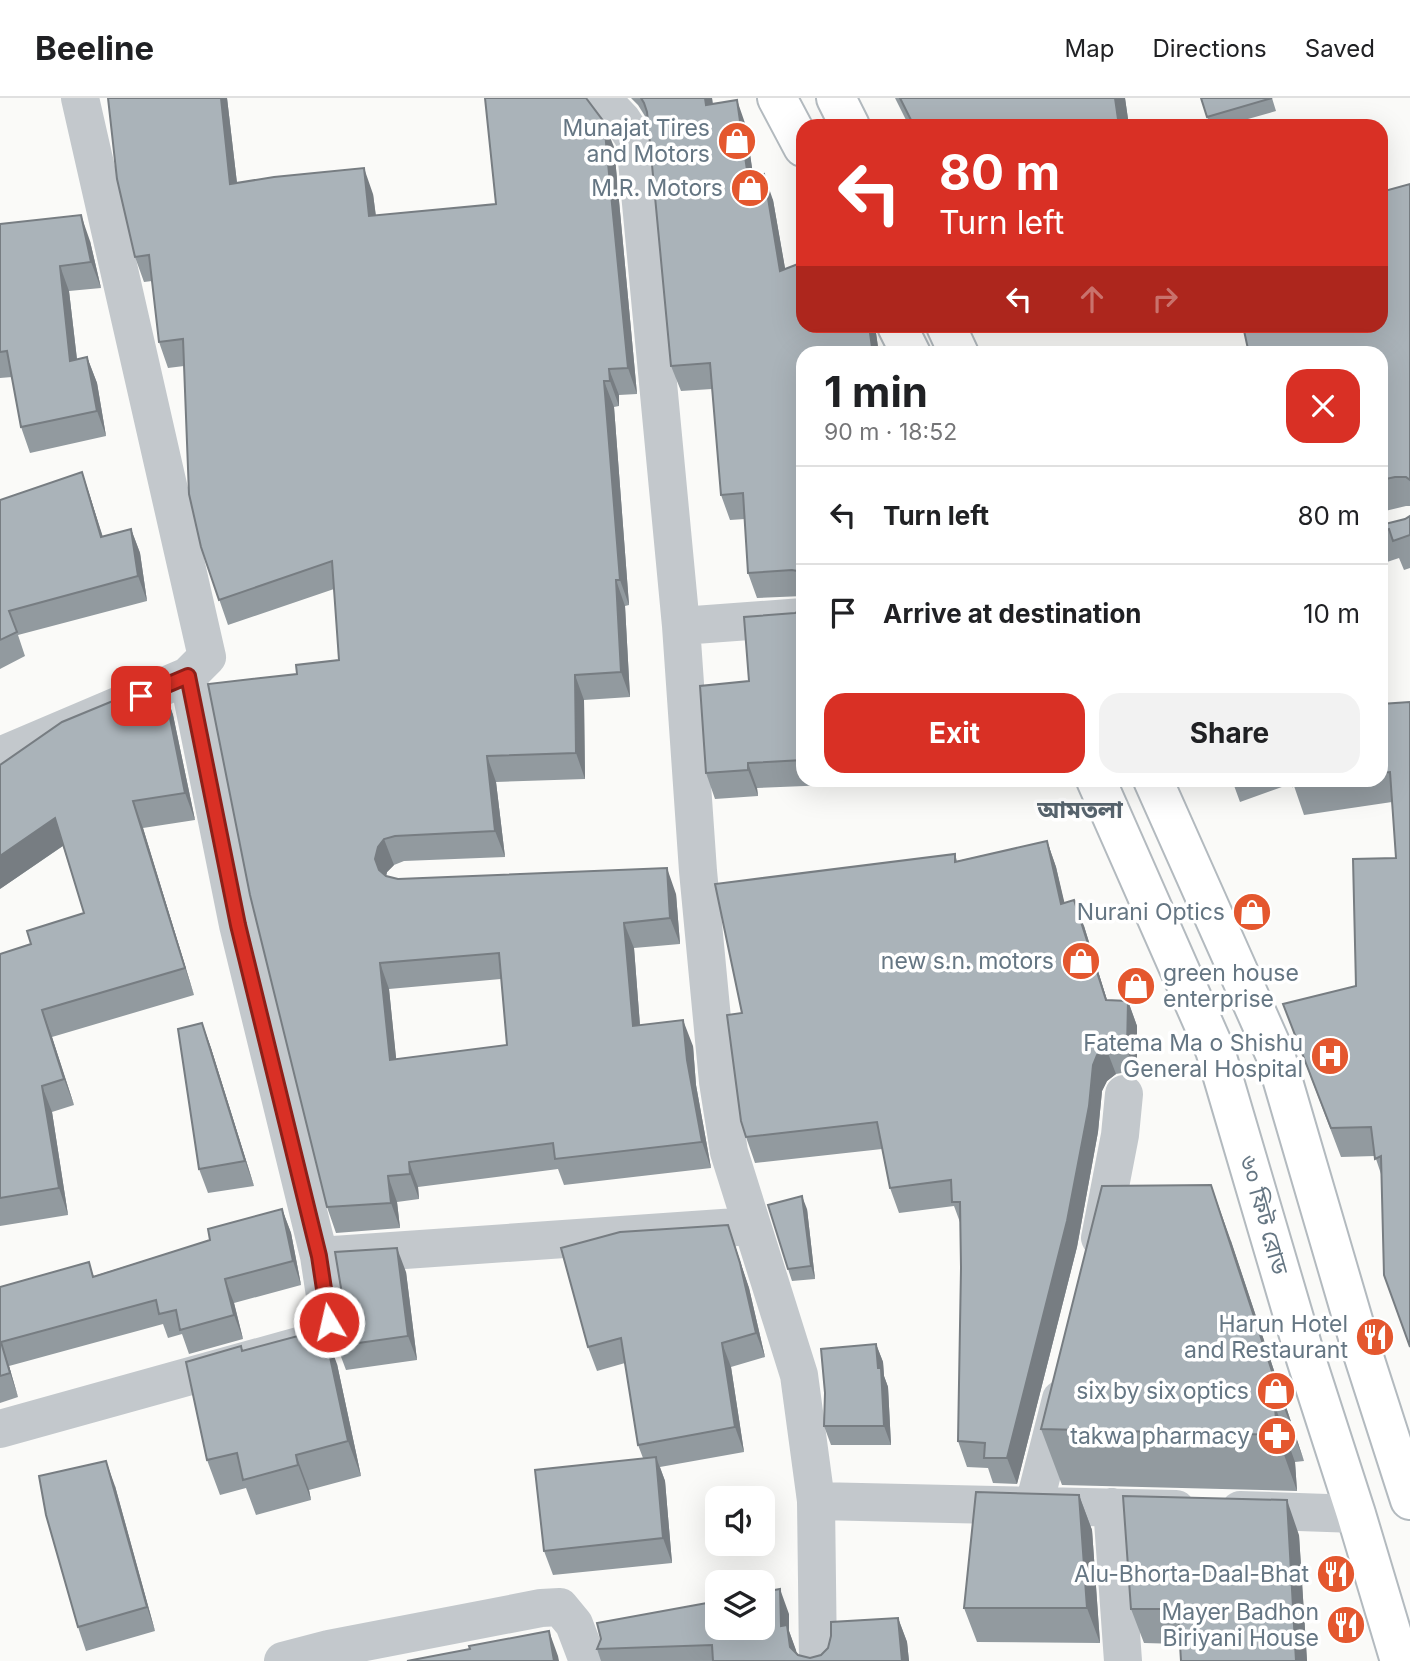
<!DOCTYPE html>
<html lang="en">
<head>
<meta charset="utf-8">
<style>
	:root { --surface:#fff; --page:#f2f2f2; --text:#202124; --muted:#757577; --line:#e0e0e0; --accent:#d93025 }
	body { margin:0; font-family:Inter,"Noto Sans Bengali",sans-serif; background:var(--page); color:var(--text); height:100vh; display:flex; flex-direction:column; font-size:26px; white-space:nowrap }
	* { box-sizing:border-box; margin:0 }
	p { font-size:23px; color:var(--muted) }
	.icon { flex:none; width:38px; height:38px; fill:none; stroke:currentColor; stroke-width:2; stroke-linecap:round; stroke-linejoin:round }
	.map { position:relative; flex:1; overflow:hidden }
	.side { position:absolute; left:796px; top:248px; width:592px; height:441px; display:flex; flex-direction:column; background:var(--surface); border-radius:21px; box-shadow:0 7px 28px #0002 }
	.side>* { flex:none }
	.guide { position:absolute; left:796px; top:21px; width:592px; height:214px; border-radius:21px; box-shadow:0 7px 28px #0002; background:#d93025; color:#fff; overflow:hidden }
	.buttons { position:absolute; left:705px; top:1388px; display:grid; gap:14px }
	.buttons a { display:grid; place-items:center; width:70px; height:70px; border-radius:14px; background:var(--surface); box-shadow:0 7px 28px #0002; font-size:35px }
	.pin { position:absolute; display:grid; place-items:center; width:60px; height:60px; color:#fff; margin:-30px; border-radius:14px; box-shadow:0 4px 10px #0006 }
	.me { position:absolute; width:77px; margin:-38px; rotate:351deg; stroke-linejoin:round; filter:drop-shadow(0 0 5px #0008) }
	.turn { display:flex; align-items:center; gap:24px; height:147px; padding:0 28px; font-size:32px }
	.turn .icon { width:91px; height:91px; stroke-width:2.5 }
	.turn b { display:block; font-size:49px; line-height:60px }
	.lanes { display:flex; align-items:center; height:66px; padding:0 28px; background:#0003; justify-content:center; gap:35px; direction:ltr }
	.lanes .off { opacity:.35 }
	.round { display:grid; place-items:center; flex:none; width:74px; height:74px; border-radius:21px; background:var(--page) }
	.summary { display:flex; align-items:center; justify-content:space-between; height:119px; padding:0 28px }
	h1 { font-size:42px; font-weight:700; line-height:52px }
	.button { display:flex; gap:14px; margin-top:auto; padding:14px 28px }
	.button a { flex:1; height:80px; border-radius:21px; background:var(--accent); color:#fff; font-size:28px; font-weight:700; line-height:80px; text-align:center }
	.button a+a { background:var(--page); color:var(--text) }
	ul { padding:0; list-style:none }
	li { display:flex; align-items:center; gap:21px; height:98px; padding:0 28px; border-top:2px solid var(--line) }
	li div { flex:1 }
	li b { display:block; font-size:26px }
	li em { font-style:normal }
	header { display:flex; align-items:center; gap:42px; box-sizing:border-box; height:98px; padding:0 35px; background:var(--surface); border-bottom:2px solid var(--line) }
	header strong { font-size:33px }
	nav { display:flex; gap:38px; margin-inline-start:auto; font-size:24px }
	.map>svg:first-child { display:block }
</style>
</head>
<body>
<header>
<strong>Beeline</strong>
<nav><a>Map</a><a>Directions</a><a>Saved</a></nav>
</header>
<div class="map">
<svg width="1410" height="1563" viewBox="0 0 1410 1563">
	<rect width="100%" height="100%" fill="#fafaf8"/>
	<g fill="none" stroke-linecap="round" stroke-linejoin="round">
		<!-- secondary casing -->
		<g stroke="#b3babf" stroke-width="42">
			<path id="secondary" d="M777 0 803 49
				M836 0 850 28
				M897 228 911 256
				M946 228 959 256
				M1096 682 1215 952 1306 1261 1356 1416 1400 1563
				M1153 682 1275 956 1362 1253 1410 1402"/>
		</g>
		<!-- street -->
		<path stroke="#c3c8cc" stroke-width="38" d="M80 0 207 559 188 578 238 827 319 1158 751 1128
			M583 0 603 2 622 22 635 42 681 528 698 773 718 984 729 1054 799 1277 816 1403 818 1563
			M681 528 803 519
			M0 658 188 578
			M1100 1140 1120 1037 1124 996
			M0 1331 320 1242 329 1224 319 1158
			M816 1403 1176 1411
			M1034 1407 1061 1301
			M1112 1409 1123 1563
			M1240 1412 1356 1416
			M283 1563 329 1551 541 1510 560 1509 574 1526 588 1563"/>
		<!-- secondary -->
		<use href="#secondary" stroke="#fff" stroke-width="38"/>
	</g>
	<!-- wall -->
	<path fill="#929a9f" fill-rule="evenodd" d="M108 0H227L237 85 373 96 376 118 496 106 614 49 637 296 619 297V308L614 309 629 507 625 508 630 599 584 602 585 681 496 684 505 759 404 763 394 767 387 774 386 778 398 781 676 796 680 846 634 850 640 927 693 948 696 987 711 1070 564 1087 558 1071 418 1089 419 1101 397 1104 400 1130 336 1135 327 1109 297 576 339 562 334 491 228 527 201 449 184 268 168 270 159 244 152 183 144 184 135 159ZM501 881 507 947 396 961 389 891Z
		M631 0H712L713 6 746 28 753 78 773 102 785 171 803 228H875L879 256H803V498L757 500 748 475 745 421 730 422 721 397 712 291 681 293 671 268 648 23 638 7Z
		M895 0H1125L1129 28H909Z
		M1201 0H1272L1276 13 1223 28H1210Z
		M1410 86V408H1406L1381 414V256L1248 251Z
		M0 126 90 143 101 190 69 193 77 261 87 259 97 285 106 338 30 355 21 329 12 279 0 280Z
		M82 374 103 439 131 431 140 455 147 503 18 537 25 558 0 571V402Z
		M1410 418V470L1404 472 1399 460 1381 466V427L1405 421Z
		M803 512V682H829V687L757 690 758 698 715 701 706 675 749 583 795 515Z
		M164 590 173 617 195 722 143 730 194 897 52 939 74 1007 52 1014 68 1117 0 1128V856L31 846 84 815 63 748 0 791Z
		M1410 604 1382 1079 1375 1058 1341 1059 1283 906 1356 888 1396 760 1392 704 1304 717 1293 685 1240 704 1232 682H1381V606Z
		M1047 743 1056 769 1064 805 1084 828 1107 902 1128 903 1137 928V978L1127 974 1116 976 1107 983 1102 993 1098 1034 1077 1149 1017 1386 993 1385 988 1370 967 1369 958 1343 961 1170V1127L954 1108 899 1115 890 1090 882 1051 755 1065 746 1039 742 915 955 756 957 763Z
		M202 925 211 950 254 1088 208 1095 199 1071Z
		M282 1111 291 1135 301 1187 234 1205 243 1241 189 1256 182 1236 168 1240 163 1226 9 1268 18 1299 0 1305V1189L94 1178 210 1142Z
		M807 1111 815 1181 792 1183 788 1171Z
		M728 1127 749 1190 765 1259 731 1269 744 1354 660 1369 665 1383 672 1465 553 1477 544 1453 643 1360 638 1347 625 1265 597 1273 588 1249Z
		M1231 1143 1304 1363 1295 1364 1297 1393 1062 1387 1041 1331Z
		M406 1174 417 1262 346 1272 337 1248Z
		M876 1246 883 1264 884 1278 888 1289 891 1347H831L824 1328 825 1295Z
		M242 1253 337 1266 361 1378 309 1392 311 1402 256 1417 246 1390 220 1397 207 1362Z
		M115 1388 155 1533 86 1553 78 1529Z
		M1079 1397 1092 1432 1100 1545 977 1544 964 1510Z
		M1299 1437 1307 1563H1181L1180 1546 1144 1545 1131 1511Z
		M789 1516V1533L797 1556 798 1557 810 1560 821 1557 898 1520 907 1544 909 1563H601L597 1551 601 1541Z"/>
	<!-- shaded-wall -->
	<path fill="#777d82" d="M221 0H227L240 111 230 86Z
		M705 0H712L715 33 706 7Z
		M1115 0H1125L1129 28H1119Z
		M737 2 746 28 757 104 748 79Z
		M604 24 614 49 637 296 628 270Z
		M364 70 373 96 379 144 369 118Z
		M764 76 773 102 790 198 780 173Z
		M81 117 90 143 101 190 91 164Z
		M60 168 69 193 80 288 70 263Z
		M869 228H875L879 256H873Z
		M87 259 97 285 106 338 97 313Z
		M609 271 619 297V308L610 283Z
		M604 283 614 309 629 507 620 482Z
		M82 374 90 398 110 463 101 439Z
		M131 431 140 455 147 503 138 478Z
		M616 482 625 508 630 599 621 574Z
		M575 577 584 602 585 681 576 655Z
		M164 590 173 617 195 722 185 695Z
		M487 658 496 684 505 759 495 733Z
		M748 665 757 690 758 698 748 672Z
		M133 703 143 730 194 897 185 870Z
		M55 720 64 747 0 791V758Z
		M384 741 394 767 387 774 384 787 375 761 378 749Z
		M1047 743 1056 769 1071 832 1061 806Z
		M667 770 676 796 680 846 670 820Z
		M1074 802 1084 828 1115 928 1106 902Z
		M624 825 634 850 642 954 633 928Z
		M380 865 389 891 399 988 390 962Z
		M1128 903 1137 928V978L1127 952Z
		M42 912 52 939 74 1007 64 981Z
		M683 922 693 948 696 987 711 1070 702 1044 687 962Z
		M202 925 211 950 254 1088 245 1063Z
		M1106 950 1116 976 1107 983 1102 993 1098 1034 1077 1149 1017 1386 1007 1360 1093 967 1097 957Z
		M42 988 52 1014 68 1117 59 1090Z
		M409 1064 418 1089 419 1101 410 1076Z
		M388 1078 397 1104 400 1130 391 1105Z
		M1211 1087 1231 1143 1304 1363 1283 1307Z
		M802 1098 807 1111 815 1181 811 1168Z
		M282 1111 291 1135 301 1187 293 1163Z
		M728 1127 749 1190 765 1259 756 1235Z
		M397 1150 406 1174 417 1262 408 1238Z
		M225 1181 234 1205 243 1241 234 1217Z
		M324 1231 337 1266 361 1378 348 1343Z
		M1 1244 9 1268 18 1299 10 1275Z
		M722 1245 731 1269 744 1354 735 1329Z
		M876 1246 883 1264 884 1278 888 1289 891 1347 884 1328Z
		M1275 1308 1295 1364 1297 1393 1277 1337Z
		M296 1357 309 1392 311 1402 298 1367Z
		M656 1359 665 1383 672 1465 663 1440Z
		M106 1363 115 1388 155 1533 147 1509Z
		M1079 1397 1092 1432 1100 1545 1087 1510Z
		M1287 1402 1299 1437 1307 1563H1296Z
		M780 1491 789 1516V1533L796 1552 798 1563H795L781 1528Z
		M898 1520 907 1544 909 1563H902Z
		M549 1533 558 1558 559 1563H554Z"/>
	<!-- building -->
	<path fill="#aab3b9" stroke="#777d82" stroke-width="2" fill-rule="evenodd" d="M108 0H221L230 86 274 79 364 70 369 118 496 106 485 0H586L604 24 628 270 609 271 610 283H604L620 482H616L621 574 575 577 576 655 487 658 495 733 395 738 384 741 378 749 375 761 379 772 386 778 398 781 667 770 670 820 624 825 633 928 683 922 687 962 702 1044 555 1061 553 1045 409 1064 410 1076 388 1078 391 1105 327 1109 250 797 208 586 297 576 296 567 339 562 332 463 219 502 201 449 189 396 183 241 159 244 149 157 135 159 117 81ZM499 855 507 947 390 962 380 865Z
		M641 0H705L706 7 737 2 748 79 764 76 780 173 803 164V228H869L873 256H803V474L792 472 748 475 743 395 721 397 710 265 671 268 647 14 644 5Z
		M900 0H1115L1119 28H914Z
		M1201 0H1272L1207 19Z
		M1410 86V382L1406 379H1395L1381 382V256H1232L1248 251 1243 228H1381V94Z
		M81 117 91 164 60 168 70 263 87 259 97 313 21 329 7 253 0 254V126Z
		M82 374 101 439 131 431 138 478 9 513 17 534 0 542V402Z
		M1410 418V437L1393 443 1389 431 1381 434V427L1405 421Z
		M803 512V662L748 665V672L706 675 700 588 749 583 744 519 795 515Z
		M164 590 185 695 133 703 185 870 42 912 64 981 42 988 59 1090 0 1100V856L31 846 27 833 84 815 55 720 0 758V667L62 624 137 593Z
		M1410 604V1249L1384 1177 1381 1058 1375 1061 1371 1029 1331 1030 1283 906 1356 888 1353 761 1396 760 1390 674 1381 675V606Z
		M1293 682H1329L1293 688Z
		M1047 743 1061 806 1074 802 1106 902 1128 903 1127 952 1117 949 1106 950 1097 957 1093 967 1089 1008 1067 1123 1007 1360H984L985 1345 958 1343 961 1170 960 1104H952L951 1082 890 1090 877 1024 746 1039 741 1023 727 917 742 915 715 786 955 756V764Z
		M202 925 245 1063 199 1071 178 931Z
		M1211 1087 1283 1307 1275 1308 1277 1337 1041 1331 1102 1088Z
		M802 1098 811 1168 788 1171 768 1107Z
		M282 1111 293 1163 225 1181 234 1217 180 1232 176 1212 159 1216 156 1202 1 1244 10 1275 0 1278V1189L89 1164 93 1179 210 1142 208 1131Z
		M728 1127 740 1165 756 1235 722 1245 735 1329 638 1347 621 1240 588 1249 561 1150 620 1134Z
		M397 1150 408 1238 337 1248 334 1220 340 1209 342 1196 335 1154Z
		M324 1231 348 1343 296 1357 298 1367 243 1382 237 1355 207 1362 186 1264 241 1248 242 1253Z
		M876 1246 878 1270H881L884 1328H824L825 1295 821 1251Z
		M656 1359 663 1440 544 1453 535 1372Z
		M106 1363 147 1509 78 1529 46 1417 39 1378Z
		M976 1394 1079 1397 1087 1510H964Z
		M1123 1398 1287 1402 1296 1563H1181L1178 1511H1131Z
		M780 1491 781 1528 787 1527 790 1549 798 1557 810 1560 821 1557 828 1550 831 1538V1524L898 1520 902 1563H713L712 1547 597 1551 601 1541 597 1525 718 1503V1530H763V1494Z
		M549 1533 554 1563H407L470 1551 469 1548Z"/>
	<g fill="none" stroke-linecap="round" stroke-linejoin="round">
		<!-- route casing -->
		<g stroke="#8d1f18" stroke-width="18">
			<path id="route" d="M141 598 188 578 238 827 319 1158 329 1224"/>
		</g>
		<!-- route -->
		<use href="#route" stroke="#d93025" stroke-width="12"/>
	</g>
	<!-- icons -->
	<defs>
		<g id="shop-disc" transform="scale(2.0125)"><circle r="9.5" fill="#e4572e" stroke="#fff"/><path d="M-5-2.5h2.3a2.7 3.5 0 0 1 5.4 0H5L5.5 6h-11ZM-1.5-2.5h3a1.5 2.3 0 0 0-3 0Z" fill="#fff"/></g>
		<g id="hospital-disc" transform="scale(2.0125)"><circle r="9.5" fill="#e4572e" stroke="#fff"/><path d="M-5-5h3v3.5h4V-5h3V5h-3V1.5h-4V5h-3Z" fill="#fff"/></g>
		<g id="restaurant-disc" transform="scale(2.0125)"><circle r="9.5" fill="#e4572e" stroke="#fff"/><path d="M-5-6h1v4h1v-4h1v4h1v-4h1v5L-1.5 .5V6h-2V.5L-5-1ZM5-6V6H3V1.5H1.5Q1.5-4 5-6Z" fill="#fff"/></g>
		<g id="pharmacy-disc" transform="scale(2.0125)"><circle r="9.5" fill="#e4572e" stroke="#fff"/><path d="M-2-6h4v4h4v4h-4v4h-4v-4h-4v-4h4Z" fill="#fff"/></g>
	</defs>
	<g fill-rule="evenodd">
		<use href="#shop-disc" x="737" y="43"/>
		<use href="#shop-disc" x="750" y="90"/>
		<use href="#shop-disc" x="1252" y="814"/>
		<use href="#shop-disc" x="1081" y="863"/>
		<use href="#shop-disc" x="1136" y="888"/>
		<use href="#hospital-disc" x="1330" y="958"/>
		<use href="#restaurant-disc" x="1375" y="1239"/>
		<use href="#shop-disc" x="1276" y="1293"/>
		<use href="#pharmacy-disc" x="1277" y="1338"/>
		<use href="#restaurant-disc" x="1336" y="1476"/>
		<use href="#restaurant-disc" x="1346" y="1527"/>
	</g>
	<g text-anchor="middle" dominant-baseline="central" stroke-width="7" stroke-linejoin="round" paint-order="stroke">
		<!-- poi labels -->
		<g font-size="23" fill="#657683" stroke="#fff" text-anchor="end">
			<text x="710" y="30">Munajat Tires<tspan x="710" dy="26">and Motors</tspan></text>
			<text x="723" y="90">M.R. Motors</text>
			<text x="1225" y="814">Nurani Optics</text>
			<text x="1054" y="863">new s.n. motors</text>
			<text x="1163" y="875" text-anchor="start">green house<tspan x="1163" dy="26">enterprise</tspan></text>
			<text x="1303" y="945">Fatema Ma o Shishu<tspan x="1303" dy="26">General Hospital</tspan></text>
			<text x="1348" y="1226">Harun Hotel<tspan x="1348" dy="26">and Restaurant</tspan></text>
			<text x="1249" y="1293">six by six optics</text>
			<text x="1250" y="1338">takwa pharmacy</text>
			<text x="1309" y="1476">Alu-Bhorta-Daal-Bhat</text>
			<text x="1319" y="1514">Mayer Badhon<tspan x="1319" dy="26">Biriyani House</tspan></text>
		</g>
		<!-- street labels -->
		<g font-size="23" fill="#657683" stroke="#fff">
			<text transform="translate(1264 1117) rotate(74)">৬০ ফিট রোড</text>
		</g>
		<!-- neighbourhood labels -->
		<g font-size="24" font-weight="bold" fill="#57646e" stroke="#fff">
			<text x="1080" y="711">আমতলা</text>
		</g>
	</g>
</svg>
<div class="buttons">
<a><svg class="icon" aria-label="sound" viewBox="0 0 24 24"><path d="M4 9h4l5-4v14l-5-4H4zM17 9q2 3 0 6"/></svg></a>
<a><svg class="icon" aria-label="layers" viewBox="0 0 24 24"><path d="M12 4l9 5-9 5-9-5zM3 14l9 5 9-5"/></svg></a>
</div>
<div class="pin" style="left:141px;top:598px;background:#d93025"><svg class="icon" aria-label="arrive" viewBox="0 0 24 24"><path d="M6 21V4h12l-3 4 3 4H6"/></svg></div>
<svg class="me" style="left:329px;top:1224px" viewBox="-20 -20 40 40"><circle r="17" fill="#d93025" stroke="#fff" stroke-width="3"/><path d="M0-11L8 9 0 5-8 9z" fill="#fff"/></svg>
<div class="guide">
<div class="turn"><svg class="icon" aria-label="left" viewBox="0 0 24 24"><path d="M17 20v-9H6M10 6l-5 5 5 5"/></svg><div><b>80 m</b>Turn left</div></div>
<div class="lanes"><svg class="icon" aria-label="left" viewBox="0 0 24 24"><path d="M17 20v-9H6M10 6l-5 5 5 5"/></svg><svg class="icon off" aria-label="ahead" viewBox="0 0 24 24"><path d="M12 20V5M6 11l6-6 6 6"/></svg><svg class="icon off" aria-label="right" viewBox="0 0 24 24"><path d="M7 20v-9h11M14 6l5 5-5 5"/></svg></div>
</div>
<section class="side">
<div class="summary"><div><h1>1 min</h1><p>90 m · 18:52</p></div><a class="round" style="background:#d93025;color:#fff"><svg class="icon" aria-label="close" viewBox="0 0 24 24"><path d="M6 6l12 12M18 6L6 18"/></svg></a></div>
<ul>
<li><svg class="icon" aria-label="left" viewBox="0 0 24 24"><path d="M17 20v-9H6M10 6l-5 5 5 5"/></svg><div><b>Turn left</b></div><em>80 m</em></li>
<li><svg class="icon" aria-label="arrive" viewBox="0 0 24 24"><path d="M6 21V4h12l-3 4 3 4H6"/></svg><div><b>Arrive at destination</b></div><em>10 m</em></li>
</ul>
<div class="button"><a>Exit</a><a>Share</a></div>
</section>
</div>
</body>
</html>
